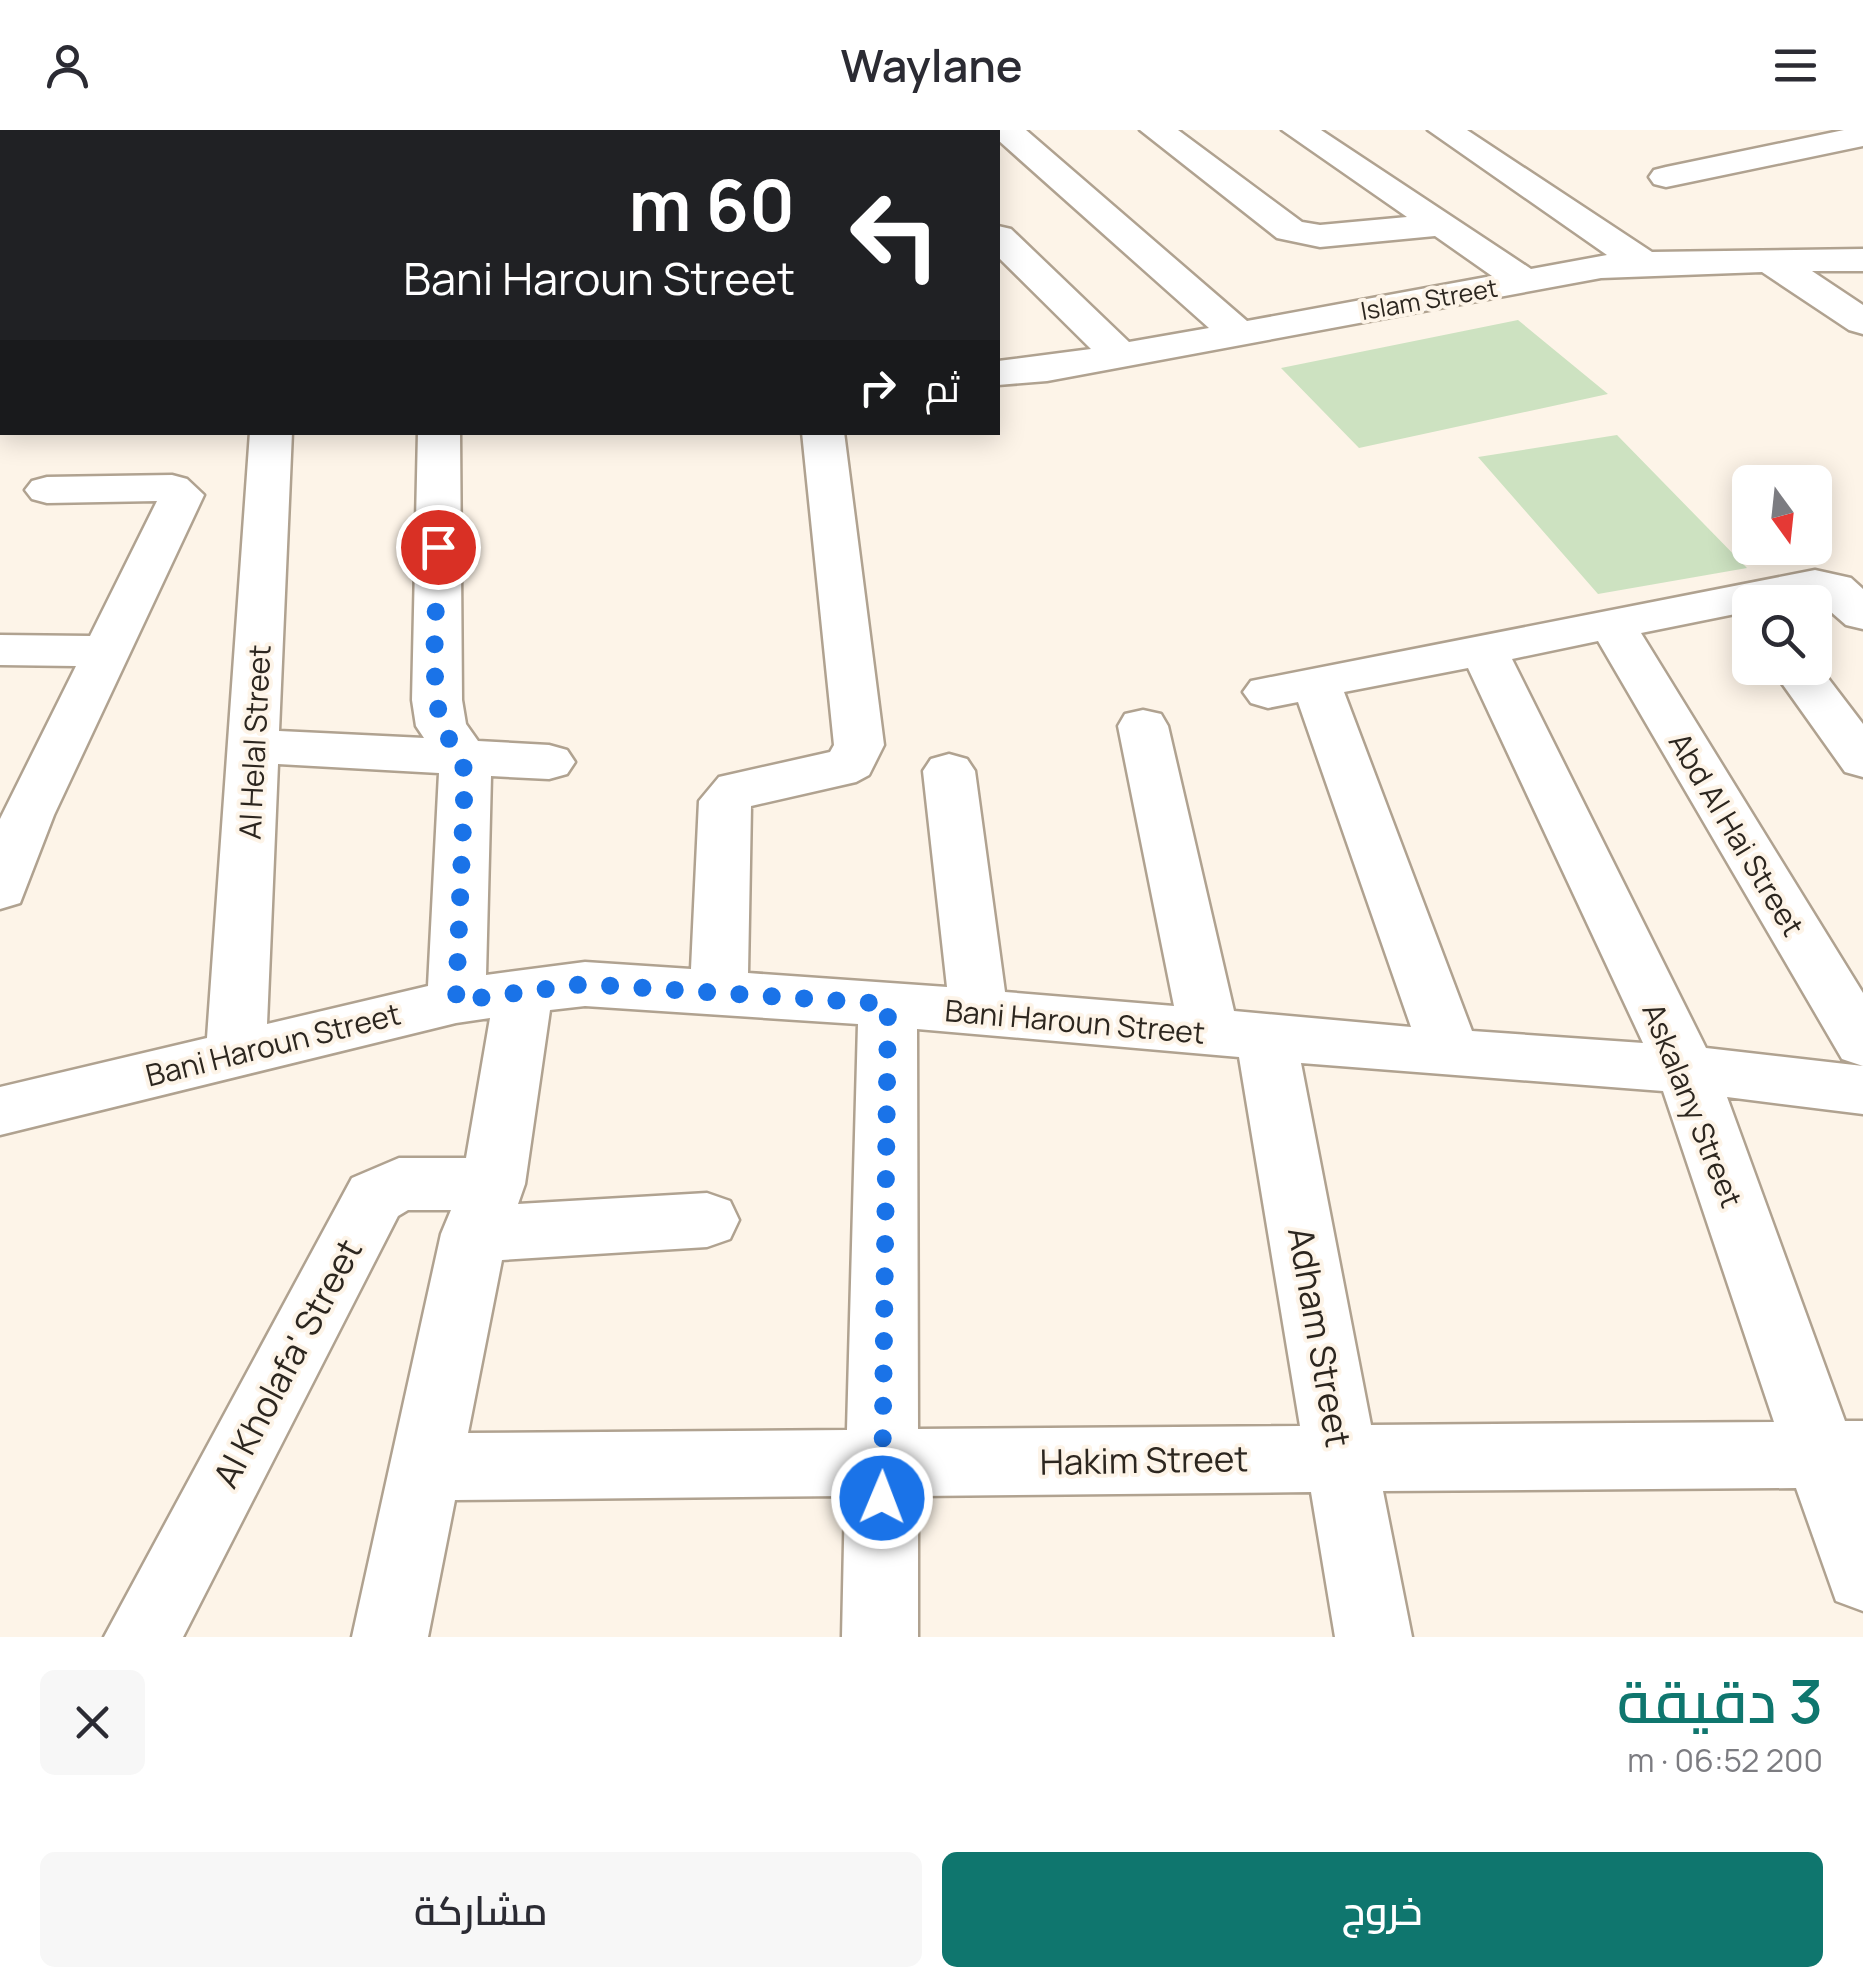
<!DOCTYPE html>
<html lang="ar">
<head>
<meta charset="utf-8">
<style>
	:root { --surface:#fff; --page:#f7f7f7; --text:#2b2b33; --muted:#7c7c81; --accent:#0f766e }
	body { margin:0; font-family:Manrope,Cairo,sans-serif; background:var(--page); color:var(--text); direction:rtl; height:100vh; display:flex; flex-direction:column; font-size:38px; white-space:nowrap }
	* { box-sizing:border-box; margin:0 }
	p { font-size:32px; color:var(--muted) }
	.icon { flex:none; width:55px; height:55px; fill:none; stroke:currentColor; stroke-width:2; stroke-linecap:round; stroke-linejoin:round }
	.map { position:relative; height:1507px; overflow:hidden; direction:ltr }
	.sheet { display:flex; flex-direction:column; background:var(--surface); flex:1 }
	.sheet>* { flex:none }
	.guide { position:absolute; left:0px; top:0px; width:1000px; height:305px; box-shadow:0 5px 25px #0003; direction:rtl; background:#202124; color:#fff; overflow:hidden }
	.needle { width:65px; rotate:165deg }
	.tools { position:absolute; left:1732px; top:335px; display:grid; gap:20px }
	.tools a { display:grid; place-items:center; width:100px; height:100px; border-radius:15px; background:var(--surface); box-shadow:0 5px 25px #0003; font-size:50px }
	.pin { position:absolute; display:grid; place-items:center; width:85px; height:85px; color:#fff; margin:-42px; border:5px solid #fff; border-radius:50%; box-shadow:0 2px 10px #0007 }
	.me { position:absolute; width:110px; margin:-55px; rotate:1deg; stroke-linejoin:round; filter:drop-shadow(0 0 8px #0008) }
	.turn { display:flex; align-items:center; gap:35px; height:210px; padding:0 40px; font-size:45px }
	.turn .icon { width:130px; height:130px; stroke-width:2.5 }
	.turn b { display:block; font-size:70px; line-height:85px }
	.then { display:flex; align-items:center; height:95px; padding:0 40px; background:#0003; gap:20px; font-size:38px }
	.round { display:grid; place-items:center; flex:none; width:105px; height:105px; border-radius:15px; background:var(--page) }
	.headline { display:flex; align-items:center; justify-content:space-between; height:170px; padding:0 40px }
	h1 { font-size:60px; font-weight:600; line-height:75px; color:var(--accent) }
	.primary-button { display:flex; gap:20px; margin-top:auto; padding:20px 40px }
	.primary-button a { flex:1; height:115px; border-radius:15px; background:var(--accent); color:#fff; font-size:40px; font-weight:600; line-height:115px; text-align:center }
	.primary-button a+a { background:var(--page); color:var(--text) }
	header { display:flex; justify-content:space-between; align-items:center; height:130px; padding:0 40px; background:var(--surface); font-size:45px; font-weight:600 }
	.map>svg:first-child { display:block }
</style>
</head>
<body>
<header><svg class="icon" aria-label="menu" viewBox="0 0 24 24"><path d="M4 6h16M4 12h16M4 18h16"/></svg>Waylane<svg class="icon" aria-label="person" viewBox="0 0 24 24"><circle cx="12" cy="8" r="4"/><path d="M4 21q1-7 8-7t8 7"/></svg></header>
<div class="map">
<svg width="1863" height="1507" viewBox="0 0 1863 1507">
	<rect width="100%" height="100%" fill="#fdf4e8"/>
	<!-- green -->
	<path fill="#cde2c1" d="M1518 190 1608 264 1359 318 1281 238Z
		M1617 305 1747 438 1598 464 1478 327Z"/>
	<g fill="none" stroke-linecap="round" stroke-linejoin="round">
		<!-- street casing -->
		<g stroke="#b0a290" stroke-width="5">
			<path id="street" d="M255 0H288L290 2H256Z
				M414 0H448L450 2H416Z
				M612 0H646L648 2H613Z
				M989 0H1026L1247 191 1492 146 1435 106 1320 117 1277 108 1140 0H1178L1302 92 1320 95 1407 87 1282 0H1321L1531 139 1607 125 1428 0H1467L1652 122 1863 119V141H1812L1863 175V204L1849 200 1762 142 1601 148 1047 251 998 255V231L1091 219 998 127V96L1011 99 1129 212 1209 198 998 10V2Z
				M1844 0H1863V16L1666 57 1654 54 1649 47 1654 40 1666 37Z
				M250 302H292L279 601 424 608 416 596 412 570 418 302H460L462 570 466 594 478 611 549 615 567 620 575 632 567 644 549 649 491 646 486 845 585 832 691 839 699 671 719 647 830 622 834 615 802 302H844L884 615 869 645 856 652 751 676 748 843 947 857 923 641 931 629 949 624 967 629 975 641 1005 862 1174 876 1118 596 1125 584 1143 580 1161 584 1168 596 1234 881 1411 897 1298 572 1268 578 1251 573 1243 562 1251 551 1815 440 1851 448 1863 459V499L1846 495 1815 468 1750 472V481L1641 503 1863 863V936L1842 929 1598 511 1512 529 1706 918 1863 936V984L1727 967 1845 1291H1863V1481L1836 1471 1796 1358 1383 1361 1412 1507H1335L1311 1362 918 1366V1507H842L845 1366 455 1370 428 1507H352L441 1104 451 1080H408L398 1086 183 1507H104L352 1048 399 1028H466L490 888 456 893 0 1005V957L207 908ZM1468 538 1643 913 1472 901 1344 562ZM278 634 439 643 428 856 267 894ZM585 876 858 894 847 1300 468 1303 502 1130 707 1117 730 1109 739 1090 730 1071 707 1063 518 1074 525 1054 550 880ZM917 899 1239 927 1300 1296 918 1299ZM1301 933 1663 961 1774 1292 1371 1295Z
				M172 345 187 349 204 365 54 685 20 773 0 779V689L76 536 0 535V505L90 506 157 371 47 373 32 369 25 360 32 351 47 347Z
				M1815 531 1863 594V647L1845 642 1771 538H1815Z"/>
		</g>
		<!-- street -->
		<use href="#street" fill="#fff" fill-rule="evenodd"/>
	</g>
	<!-- shaded-wall -->
	<path fill="#6a5a54" d="M225 0H237V2H212Z"/>
	<!-- building -->
	<path fill="#978178" stroke="#6a5a54" stroke-width="2.5" d="M0 0H33L34 1 65 0 66 2H2V29L0 24Z
		M83 0H150L152 2H84Z
		M159 0H225L212 2H161Z"/>
	<g fill="none" stroke-linecap="round" stroke-linejoin="round">
		<!-- route -->
		<path stroke="#1a73e8" stroke-width="18" stroke-dasharray="0 32.4" d="M438 417C438 472 429 535 440 589 444 608 461 619 465 645L456 871 584 854 888 874 882 1368"/>
	</g>
	<g text-anchor="middle" dominant-baseline="central" stroke-width="8" stroke-linejoin="round" paint-order="stroke">
		<!-- far-street labels -->
		<g font-size="25" fill="#2c261f" stroke="#fdf4e8">
			<text transform="translate(1429 169) rotate(-10)">Islam Street</text>
		</g>
		<!-- street labels -->
		<g font-size="30" fill="#2c261f" stroke="#fdf4e8">
			<text transform="translate(254 612) rotate(-87)">Al Helal Street</text>
			<text transform="translate(1737 704) rotate(59)">Abd Al Hai Street</text>
			<text transform="translate(1075 891) rotate(5)">Bani Haroun Street</text>
			<text transform="translate(273 914) rotate(-14)">Bani Haroun Street</text>
			<text transform="translate(1693 975) rotate(68)">Askalany Street</text>
		</g>
		<!-- near-street labels -->
		<g font-size="35" fill="#2c261f" stroke="#fdf4e8">
			<text transform="translate(1320 1207) rotate(80)">Adham Street</text>
			<text transform="translate(287 1233) rotate(-62)">Al Kholafa' Street</text>
			<text transform="translate(1144 1330) rotate(-1)">Hakim Street</text>
		</g>
	</g>
</svg>
<div class="tools">
<a><svg class="needle" viewBox="-14 -14 28 28"><path d="M0-13l5 13h-10z" fill="#e53935"/><path d="M0 13l5-13h-10z" fill="#7c7c81"/></svg></a>
<a><svg class="icon" aria-label="search" viewBox="0 0 24 24"><circle cx="10" cy="10" r="6"/><path d="M15 15l6 6"/></svg></a>
</div>
<div class="pin" style="left:438px;top:417px;background:#d93025"><svg class="icon" aria-label="arrive" viewBox="0 0 24 24"><path d="M6 21V4h12l-3 4 3 4H6"/></svg></div>
<svg class="me" style="left:882px;top:1368px" viewBox="-20 -20 40 40"><circle r="17" fill="#1a73e8" stroke="#fff" stroke-width="3"/><path d="M0-11L8 9 0 5-8 9z" fill="#fff"/></svg>
<div class="guide">
<div class="turn"><svg class="icon" aria-label="left" viewBox="0 0 24 24"><path d="M17 20v-9H6M10 6l-5 5 5 5"/></svg><div><b>60 m</b>Bani Haroun Street</div></div>
<div class="then">ثم<svg class="icon" aria-label="right" viewBox="0 0 24 24"><path d="M7 20v-9h11M14 6l5 5-5 5"/></svg></div>
</div>
</div>
<section class="sheet">
<div class="headline"><div><h1>3 دقيقة</h1><p>200 m · 06:52</p></div><a class="round"><svg class="icon" aria-label="close" viewBox="0 0 24 24"><path d="M6 6l12 12M18 6L6 18"/></svg></a></div>
<div class="primary-button"><a>خروج</a><a>مشاركة</a></div>
</section>
</body>
</html>
